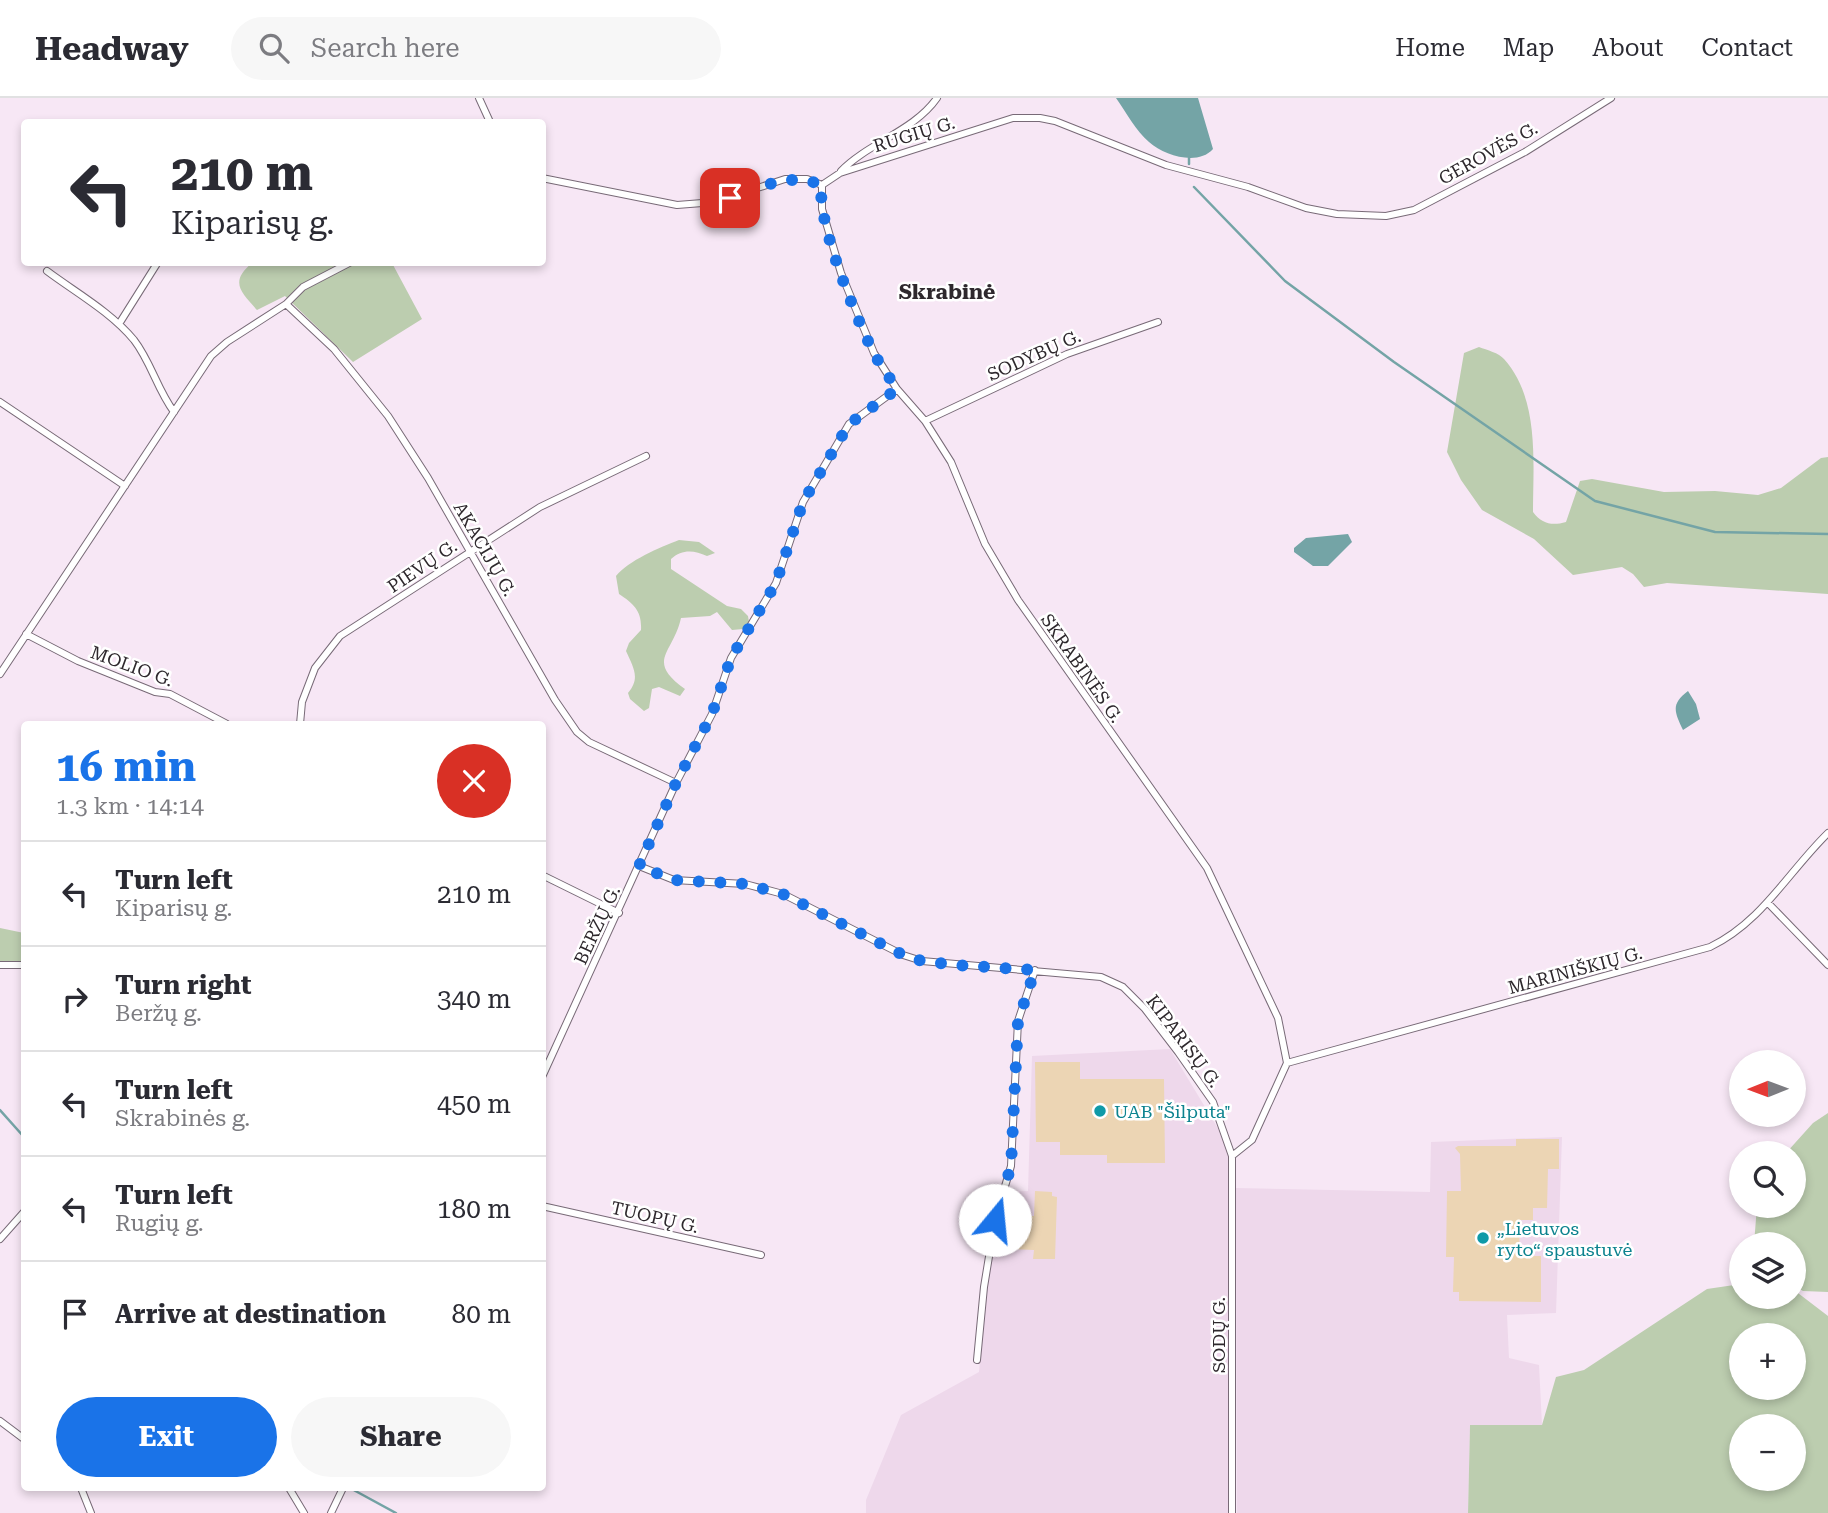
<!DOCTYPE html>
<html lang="en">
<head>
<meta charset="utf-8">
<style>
	:root { --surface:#fff; --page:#f7f7f7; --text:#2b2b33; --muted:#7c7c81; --line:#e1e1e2; --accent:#1a73e8 }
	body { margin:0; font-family:"Roboto Serif",serif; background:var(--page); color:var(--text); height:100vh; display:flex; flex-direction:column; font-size:26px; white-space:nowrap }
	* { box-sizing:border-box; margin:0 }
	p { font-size:23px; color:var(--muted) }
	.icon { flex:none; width:38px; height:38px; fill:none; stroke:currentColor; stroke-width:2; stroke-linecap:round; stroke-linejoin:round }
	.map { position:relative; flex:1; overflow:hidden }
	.sheet { position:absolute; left:21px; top:623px; width:525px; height:770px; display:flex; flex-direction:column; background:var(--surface); border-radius:7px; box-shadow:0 4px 10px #0003 }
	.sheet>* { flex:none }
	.top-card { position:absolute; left:21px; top:21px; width:525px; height:147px; border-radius:7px; box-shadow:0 4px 10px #0003; background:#fff; color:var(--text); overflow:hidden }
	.needle { width:46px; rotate:269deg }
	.tools { position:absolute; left:1729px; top:952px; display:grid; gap:14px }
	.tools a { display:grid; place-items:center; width:77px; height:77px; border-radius:50%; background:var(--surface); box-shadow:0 4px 10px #0003; font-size:35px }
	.pin { position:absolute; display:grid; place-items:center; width:60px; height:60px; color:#fff; margin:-30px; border-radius:14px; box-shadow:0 4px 10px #0006 }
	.me { position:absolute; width:77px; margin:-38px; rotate:17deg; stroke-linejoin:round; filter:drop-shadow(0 0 5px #0008) }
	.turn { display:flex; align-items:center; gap:24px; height:147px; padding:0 35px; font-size:32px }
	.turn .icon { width:91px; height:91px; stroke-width:2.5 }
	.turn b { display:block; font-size:49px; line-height:60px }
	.round { display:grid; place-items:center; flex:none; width:74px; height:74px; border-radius:37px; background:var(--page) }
	.summary { display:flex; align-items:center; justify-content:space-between; height:119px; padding:0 35px }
	h1 { font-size:42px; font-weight:700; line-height:52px; color:var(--accent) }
	.action { display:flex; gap:14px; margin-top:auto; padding:14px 35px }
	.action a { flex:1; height:80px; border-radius:42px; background:var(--accent); color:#fff; font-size:28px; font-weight:700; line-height:80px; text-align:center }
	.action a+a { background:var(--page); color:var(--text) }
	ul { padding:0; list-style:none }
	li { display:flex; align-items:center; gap:21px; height:105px; padding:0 35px; border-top:2px solid var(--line) }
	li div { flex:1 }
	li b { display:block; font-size:26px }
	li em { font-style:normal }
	header { display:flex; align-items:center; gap:42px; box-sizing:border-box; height:98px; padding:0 35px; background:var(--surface); border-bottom:2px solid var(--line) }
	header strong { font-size:33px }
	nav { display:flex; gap:38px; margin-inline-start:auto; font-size:24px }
	.search { width:490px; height:63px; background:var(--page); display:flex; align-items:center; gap:18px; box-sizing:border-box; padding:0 24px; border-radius:38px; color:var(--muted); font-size:26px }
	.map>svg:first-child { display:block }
</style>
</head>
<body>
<header>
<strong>Headway</strong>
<div class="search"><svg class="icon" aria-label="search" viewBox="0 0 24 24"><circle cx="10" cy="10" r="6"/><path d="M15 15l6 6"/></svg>Search here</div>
<nav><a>Home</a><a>Map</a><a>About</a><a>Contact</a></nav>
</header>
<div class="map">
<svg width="1828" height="1415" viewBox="0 0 1828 1415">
	<rect width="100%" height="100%" fill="#f7e7f5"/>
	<!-- built -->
	<path fill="#eed8eb" d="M1170 951 1228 1047V1415H866V1402L901 1317 979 1274 986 1189 998 1123 1007 1094 1028 1093 1032 958Z
		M1562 1039 1556 1215 1507 1217 1509 1260 1539 1267 1542 1327H1470L1468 1415H1237L1236 1090 1430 1094 1431 1044Z"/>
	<!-- green -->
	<path fill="#bccdaf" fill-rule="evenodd" d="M252 165H392L422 221 353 264 285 198 257 212C241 194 229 184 252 165Z
		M1479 249C1487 252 1499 255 1504 261 1540 301 1533 365 1533 414 1542 426 1552 428 1566 424L1580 383 1592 381 1664 394 1715 393 1758 397 1781 390 1821 360 1828 359V496L1667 485 1644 489 1633 476 1622 469 1573 477 1534 441 1482 412 1461 382 1447 354 1464 255Z
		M679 442 699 444 715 455 707 458C694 452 682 451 671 461V471L727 508 741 511 748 518 749 524 743 531 732 532 717 514 710 518 681 520C673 556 645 562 685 591L680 598 659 589 652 591 649 610 644 613 630 601 628 595C641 580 633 569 626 553L629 545 641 532C642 513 634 506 619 496L616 478C628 463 660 449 679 442Z
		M0 830 24 835V864L0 863Z
		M1828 1015V1194L1803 1193 1794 1188V1146H1754L1757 1108H1794V1055H1786L1813 1025Z
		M1741 1186V1199H1794V1192L1828 1218V1415H1468L1470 1327H1542L1556 1279 1584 1272 1707 1191ZM1794 1237V1290H1741V1237ZM1794 1328V1381H1741V1328Z"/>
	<!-- water -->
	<path fill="#74a4a6" d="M1116 0H1198L1213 51C1198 68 1165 58 1149 44 1136 33 1126 14 1116 0Z
		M1348 436 1352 444 1328 468H1313L1294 454V450L1306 440Z
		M1688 593 1696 606 1700 621 1683 632C1674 613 1671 606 1688 593Z"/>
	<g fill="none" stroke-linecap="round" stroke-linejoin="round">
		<!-- stream -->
		<path stroke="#74a4a6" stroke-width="2.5" d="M1189 60V66
			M1194 89 1285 183 1394 264 1595 403 1715 434 1828 436
			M0 1012 24 1039
			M350 1390 396 1415"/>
	</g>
	<!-- building -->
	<path fill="#ecd5b4" d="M1035 964H1080V981H1164L1165 1065H1107V1057H1060V1044H1036Z
		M1516 1041H1559V1071H1548L1547 1110H1533V1122H1520L1519 1158H1541V1204L1459 1203V1194H1453L1454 1159H1446L1447 1093H1461L1460 1056 1455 1050 1458 1048H1516Z
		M1035 1093 1052 1094V1098L1057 1099 1055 1161H1033L1034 1152 1007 1151V1120L1012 1118H1034Z"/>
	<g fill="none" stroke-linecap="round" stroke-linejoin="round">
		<!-- minor casing -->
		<g stroke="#786a77" stroke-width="8">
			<path id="minor" d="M479 0 490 24
				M841 73C868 45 914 33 937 0
				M542 80 677 107 715 104 785 81H807L822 87
				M822 87V111L841 175 874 255 897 291 925 323 951 364 985 446 1018 502 1207 770 1278 920 1287 965 1252 1042 1232 1058
				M822 87 840 75 1013 20H1040L1055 23 1166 67 1248 89 1306 110 1337 116 1386 118 1414 112 1525 54 1611 0
				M47 173C75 194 111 214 134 242 151 264 157 291 174 314
				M286 206 334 251 388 318 428 380 555 602 577 634 589 644 676 685
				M119 226 158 164
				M0 304 125 388
				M925 323 1067 256 1158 224
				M26 536 78 563 155 594 170 596 227 626
				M0 576 211 258 227 244 286 206 303 189 351 164
				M300 626 302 604 315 570 340 538 540 409 646 358
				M639 768 674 782 745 786 783 796 903 857 922 863 1101 879 1123 889 1145 911 1178 954 1213 1004 1232 1058V1415
				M542 777 619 815
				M1768 805 1828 867
				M0 867H24
				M1287 965 1710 849C1762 824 1788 774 1828 735
				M542 979 676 685 712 616 731 560 776 485 803 404 849 326 897 291
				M542 1108 761 1157
				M0 1141 24 1114
				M977 1262 984 1189 995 1122 1011 1068 1018 923 1035 872
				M0 1323 24 1341
				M81 1390 91 1415
				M289 1390 304 1415
				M331 1415 343 1390"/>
		</g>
		<!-- minor -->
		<use href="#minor" stroke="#fff" stroke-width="6"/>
	</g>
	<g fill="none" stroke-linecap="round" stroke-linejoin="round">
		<!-- route -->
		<path stroke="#1a73e8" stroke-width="12" stroke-dasharray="0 21.6" d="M730 100C761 89 790 74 822 87 815 120 857 223 874 255 880 267 889 279 897 291L849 326 803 404 776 485 731 560 712 616 676 685 639 768 674 782 745 786 783 796 903 857 922 863 955 867 1035 872 1018 923 1011 1068 995 1122"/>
	</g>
	<!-- markers -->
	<g fill="#0f9aa8" stroke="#fff" stroke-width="2.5">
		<circle cx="1100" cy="1013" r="7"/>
		<circle cx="1483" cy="1140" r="7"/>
	</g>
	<g text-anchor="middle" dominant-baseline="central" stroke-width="5" stroke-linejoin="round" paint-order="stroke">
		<!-- street labels -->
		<g font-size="18" fill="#2e282d" stroke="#fff">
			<text transform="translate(914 36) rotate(-17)">RUGIŲ G.</text>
			<text transform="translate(1488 55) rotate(-29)">GEROVĖS G.</text>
			<text transform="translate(1034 257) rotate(-24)">SODYBŲ G.</text>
			<text transform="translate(485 451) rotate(60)">AKACIJŲ G.</text>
			<text transform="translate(422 468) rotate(-34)">PIEVŲ G.</text>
			<text transform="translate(132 568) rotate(20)">MOLIO G.</text>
			<text transform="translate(1082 570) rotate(55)">SKRABINĖS G.</text>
			<text transform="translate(597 827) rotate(-65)">BERŽŲ G.</text>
			<text transform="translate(1575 872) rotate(-15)">MARINIŠKIŲ G.</text>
			<text transform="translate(1184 943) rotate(53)">KIPARISŲ G.</text>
			<text transform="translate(655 1119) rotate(13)">TUOPŲ G.</text>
			<text transform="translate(1218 1237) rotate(-90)">SODŲ G.</text>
		</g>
		<!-- culture labels -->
		<g font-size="18" fill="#0d838f" stroke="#fff" text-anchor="start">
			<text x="1114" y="1013">UAB "Šilputa"</text>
			<text x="1497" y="1130">„Lietuvos<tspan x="1497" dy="21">ryto“ spaustuvė</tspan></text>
		</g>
		<!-- quarter labels -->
		<g font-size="21" font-weight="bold" fill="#2e282d" stroke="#fff">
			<text x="947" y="194">Skrabinė</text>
		</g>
	</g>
</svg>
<div class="tools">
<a><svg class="needle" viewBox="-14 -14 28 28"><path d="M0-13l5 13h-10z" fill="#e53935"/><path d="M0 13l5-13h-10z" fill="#7c7c81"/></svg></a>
<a><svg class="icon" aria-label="search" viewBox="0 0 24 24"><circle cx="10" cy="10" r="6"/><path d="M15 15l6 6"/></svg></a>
<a><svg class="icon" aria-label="layers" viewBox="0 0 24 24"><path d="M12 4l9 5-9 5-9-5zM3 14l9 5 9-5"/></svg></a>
<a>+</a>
<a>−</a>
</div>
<div class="pin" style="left:730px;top:100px;background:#d93025"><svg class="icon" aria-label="arrive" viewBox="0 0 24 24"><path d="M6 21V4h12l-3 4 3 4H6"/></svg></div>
<svg class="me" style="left:995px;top:1122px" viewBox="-20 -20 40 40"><circle r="19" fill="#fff"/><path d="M0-13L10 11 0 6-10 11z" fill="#1a73e8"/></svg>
<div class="top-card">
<div class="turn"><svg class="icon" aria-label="left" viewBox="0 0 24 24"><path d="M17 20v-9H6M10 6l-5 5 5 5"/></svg><div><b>210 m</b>Kiparisų g.</div></div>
</div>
<section class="sheet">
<div class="summary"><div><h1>16 min</h1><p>1.3 km · 14:14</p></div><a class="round" style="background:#d93025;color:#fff"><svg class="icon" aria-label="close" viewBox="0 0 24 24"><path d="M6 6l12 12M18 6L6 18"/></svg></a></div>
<ul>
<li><svg class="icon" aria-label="left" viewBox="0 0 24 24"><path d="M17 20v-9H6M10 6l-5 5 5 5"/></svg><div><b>Turn left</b><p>Kiparisų g.</p></div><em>210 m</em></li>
<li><svg class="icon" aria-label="right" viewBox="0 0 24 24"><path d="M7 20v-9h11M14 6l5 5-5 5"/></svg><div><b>Turn right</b><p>Beržų g.</p></div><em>340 m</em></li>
<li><svg class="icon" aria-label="left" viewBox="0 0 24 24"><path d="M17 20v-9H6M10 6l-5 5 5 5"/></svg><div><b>Turn left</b><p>Skrabinės g.</p></div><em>450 m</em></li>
<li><svg class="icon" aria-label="left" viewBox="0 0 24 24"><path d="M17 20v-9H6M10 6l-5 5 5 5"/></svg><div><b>Turn left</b><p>Rugių g.</p></div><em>180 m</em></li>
<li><svg class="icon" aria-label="arrive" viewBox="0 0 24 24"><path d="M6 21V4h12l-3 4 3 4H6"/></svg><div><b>Arrive at destination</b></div><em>80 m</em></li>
</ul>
<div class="action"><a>Exit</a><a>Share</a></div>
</section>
</div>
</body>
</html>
